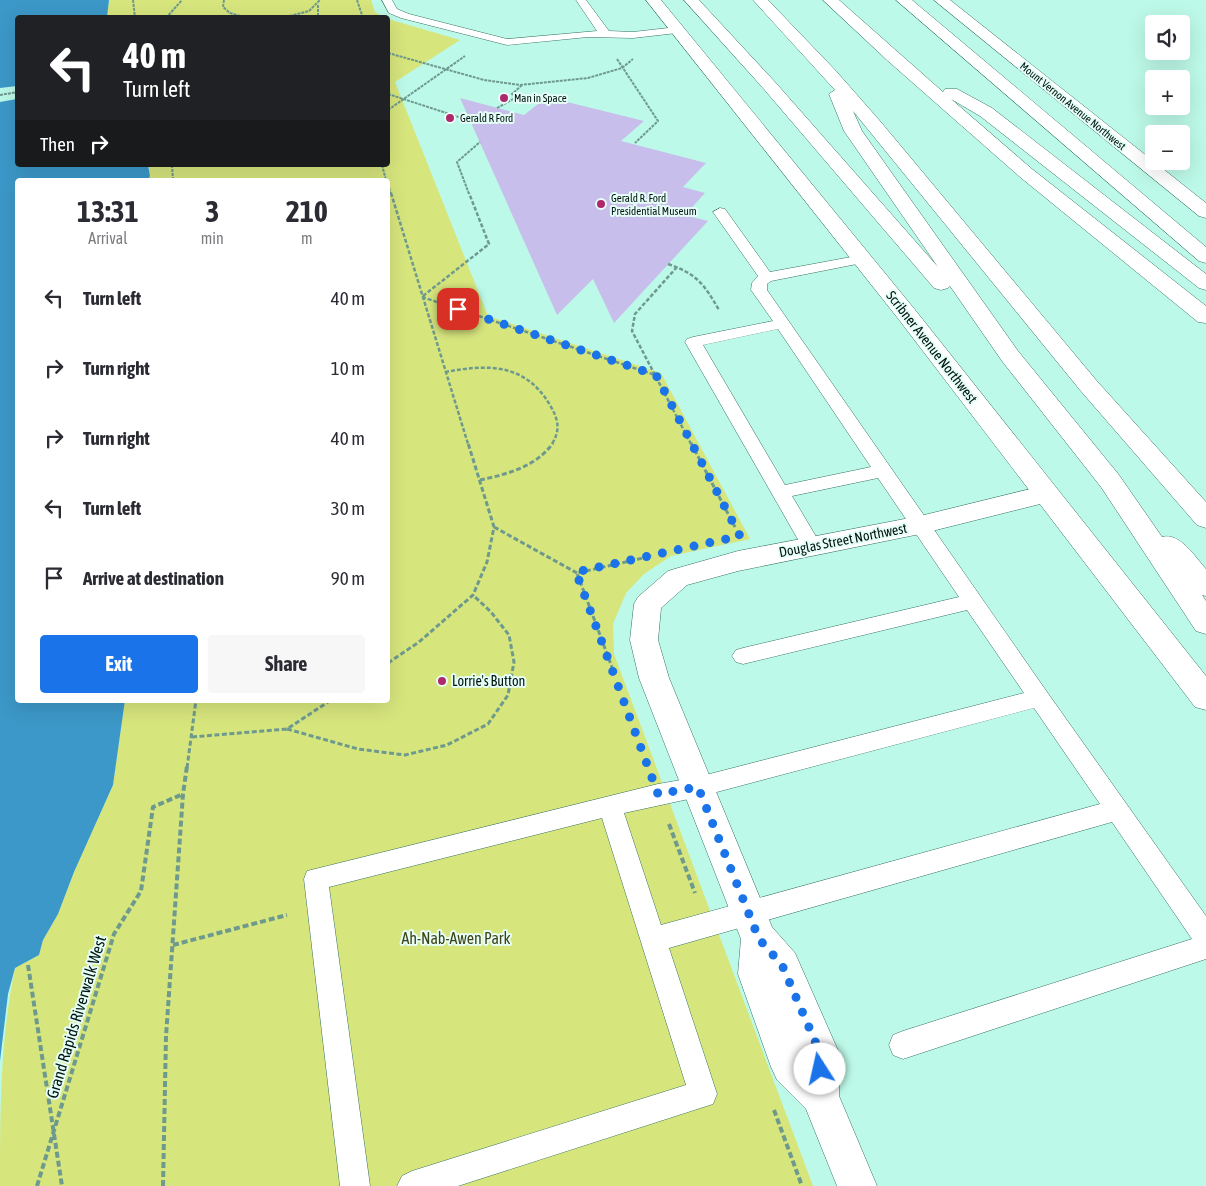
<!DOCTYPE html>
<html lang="en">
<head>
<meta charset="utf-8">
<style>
	:root { --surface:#fff; --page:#f7f7f7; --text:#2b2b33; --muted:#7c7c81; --accent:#1a73e8 }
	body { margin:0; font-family:"Asap Condensed",sans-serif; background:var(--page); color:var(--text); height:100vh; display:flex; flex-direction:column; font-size:19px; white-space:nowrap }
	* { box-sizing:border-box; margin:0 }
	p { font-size:16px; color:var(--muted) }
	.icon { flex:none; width:28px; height:28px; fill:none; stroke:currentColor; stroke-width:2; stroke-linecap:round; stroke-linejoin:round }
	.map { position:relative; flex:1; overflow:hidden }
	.drawer { position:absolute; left:15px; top:178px; width:375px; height:525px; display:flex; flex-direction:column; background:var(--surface); border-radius:5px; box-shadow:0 5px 20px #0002 }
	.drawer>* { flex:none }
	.banner { position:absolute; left:15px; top:15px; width:375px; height:152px; border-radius:5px; box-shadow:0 5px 20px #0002; background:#202124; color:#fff; overflow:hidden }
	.fabs { position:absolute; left:1145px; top:15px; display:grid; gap:10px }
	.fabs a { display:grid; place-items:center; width:45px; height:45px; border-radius:5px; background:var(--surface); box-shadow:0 5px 20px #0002; font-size:25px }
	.pin { position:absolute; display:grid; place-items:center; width:42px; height:42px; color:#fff; margin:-21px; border-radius:10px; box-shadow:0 2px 8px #0006 }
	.me { position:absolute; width:55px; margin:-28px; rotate:350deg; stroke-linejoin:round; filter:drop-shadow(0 0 4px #0008) }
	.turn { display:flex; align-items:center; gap:18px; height:105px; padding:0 25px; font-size:22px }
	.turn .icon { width:65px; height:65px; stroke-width:2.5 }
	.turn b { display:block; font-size:35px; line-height:42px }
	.then { display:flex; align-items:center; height:48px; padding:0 25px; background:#0003; gap:10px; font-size:19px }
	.eta { display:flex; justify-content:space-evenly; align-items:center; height:85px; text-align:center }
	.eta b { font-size:30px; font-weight:700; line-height:35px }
	.action { display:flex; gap:10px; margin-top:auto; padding:10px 25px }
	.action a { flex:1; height:58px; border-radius:5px; background:var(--accent); color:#fff; font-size:20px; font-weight:700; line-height:58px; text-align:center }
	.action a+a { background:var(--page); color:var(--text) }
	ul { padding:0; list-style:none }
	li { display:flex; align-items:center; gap:15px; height:70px; padding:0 25px }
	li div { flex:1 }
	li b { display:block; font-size:19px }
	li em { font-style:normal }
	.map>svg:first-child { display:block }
</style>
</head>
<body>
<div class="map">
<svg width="1206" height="1186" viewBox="0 0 1206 1186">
	<rect width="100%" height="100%" fill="#bdf9e8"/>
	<!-- green -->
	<path fill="#d7e57d" d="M109 0H371L375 12 384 17 107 18Z
		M388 19 460 40 395 82 488 316 661 373 750 539 671 556 644 574 626 593 613 624 614 654 813 1186H0C0 1113 0 1039 15 968L39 955 43 940 58 914 74 872 113 785 125 700H388V180H148L150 176 148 165H388Z"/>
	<!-- water -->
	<path fill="#3c98c8" d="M0 0H109L107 17 18 18V165H148L150 176 148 180H18V700H125L113 785 74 872 58 914 43 940 39 955 15 968 8 994 0 1061Z"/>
	<!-- pier -->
	<path fill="#bdf9e8" d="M17 86V99L0 102V88Z"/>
	<!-- building -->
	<path fill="#c8beec" d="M547 97 644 121 621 141 706 163 683 187 705 193 685 215 708 221 614 323 593 279 557 315 460 98 524 115Z"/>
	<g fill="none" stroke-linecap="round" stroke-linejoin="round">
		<!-- lane casing -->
		<g stroke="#377163" stroke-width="1">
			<path id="lane" d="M382 0H392L397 9 409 14 507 39 597 31 576 0H586L609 31 633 32 677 27 682 30 677 33 633 38 588 37 507 45 401 18 389 13Z
				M720 208 725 209 770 272 862 255 867 256 869 259 867 262 862 263 771 281 767 284V290L1047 692 1206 916V959L903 1059 893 1055 889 1045 893 1035 903 1031 1192 939 1112 822 669 948 717 1094 713 1104 458 1186H397L402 1176 412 1171 686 1085 602 818 329 887 370 1186H340L304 879 307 871 658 784 698 777 1024 693 967 610 743 664 736 662 732 656 736 650 743 648 959 597 878 478 792 496 821 545 818 550 811 552 804 550 685 342 687 339 693 337 773 321 751 290 752 283 758 276 713 212ZM778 329 871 467 785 485 703 345ZM1034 708 1100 804 661 925 624 813 698 797Z"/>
		</g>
		<!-- street casing -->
		<g stroke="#377163" stroke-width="1">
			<path id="street" d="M1047 485 1056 488 1060 494 1056 500 920 534 738 571 687 585 661 608 658 640 669 678 772 927 795 953 840 1055 839 1096 877 1186H837L806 1109 777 1080 771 1067 738 974 741 939 639 678 630 640 634 604 638 597 668 571 678 568 738 551 920 516Z"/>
		</g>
		<!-- secondary casing -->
		<g stroke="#377163" stroke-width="1">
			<path id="secondary" d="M646 0H661L916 311 1206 676V710L1195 707 900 321Z
				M934 0H950L1206 203V218L1199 216Z"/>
		</g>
		<!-- highway casing -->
		<g stroke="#377163" stroke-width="1">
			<path id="highway" d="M684 0H699L775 82 938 267 844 131 829 94 835 90 753 0H768L836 71 880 121 1096 380 1206 502V528L1197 525 1080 390 853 111 862 131 1018 351 1119 475 1162 537C1180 532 1195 557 1206 569V596L1202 595 1206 601V634L1196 631 1101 487 1002 361 950 286 948 288 941 290 934 288 763 88Z
				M823 0H839L943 92 945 89H957L992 108 1206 274V290L1199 288 980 116 951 99 1032 169 1206 306V323L1198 322 1020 177 888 61Z
				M896 0H912L1206 247V263L1199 261Z"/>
		</g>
		<!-- path-far3 -->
		<path stroke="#6e9a8e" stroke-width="2" stroke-dasharray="3 1" stroke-linecap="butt" d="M133 0 135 18
			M224 0 223 7 230 13 247 18
			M357 0 363 18
			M318 5V18
			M166 18 182 0
			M282 18 309 11 320 0
			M388 53 484 80 520 85 588 78 622 68 633 59
			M617 59 658 121 635 143
			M388 94 471 121
			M0 95 18 92
			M497 108 515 98 512 94 522 85
			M388 110 465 56
			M172 165 173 180
			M382 165 386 180
			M388 184 391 194
			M469 194 457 162 480 142"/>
		<!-- path-far2 -->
		<path stroke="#6e9a8e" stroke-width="2.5" stroke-dasharray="4 2" stroke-linecap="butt" d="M391 193 468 444
			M668 264C697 274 704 284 719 310
			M677 267 635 314 632 331 691 444
			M423 296 489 244 469 193
			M422 297 655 375
			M445 372C488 364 525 363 550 405 558 419 561 429 552 444"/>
		<!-- path-far1 -->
		<path stroke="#6e9a8e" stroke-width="3" stroke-dasharray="5 2.5" stroke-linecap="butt" d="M691 443 736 529
			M480 480C507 474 536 467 553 443
			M494 527 577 573
			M388 663 419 642 473 595 487 562 494 527 468 443
			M613 670 577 573 652 556
			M287 729 358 749 405 755 447 745 488 724 508 695 514 662 509 635 491 612 473 595
			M192 737 287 729 331 700
			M187 768 196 700"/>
		<!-- path -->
		<path stroke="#6e9a8e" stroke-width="4" stroke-dasharray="6 3" stroke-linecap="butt" d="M669 824 695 893
			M173 945 287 915
			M28 965 62 1186
			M774 1110 802 1186
			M37 1186 114 934 141 891 153 807 183 794
			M163 1186 166 1036 183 794 187 766"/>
		<!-- lane -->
		<use href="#lane" fill="#fff" fill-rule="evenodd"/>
		<!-- street -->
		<use href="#street" fill="#fff" fill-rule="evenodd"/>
		<!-- secondary -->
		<use href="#secondary" fill="#fff" fill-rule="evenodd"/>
		<!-- highway -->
		<use href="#highway" fill="#fff" fill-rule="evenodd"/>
	</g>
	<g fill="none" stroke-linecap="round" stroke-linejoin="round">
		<!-- route -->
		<path stroke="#1a73e8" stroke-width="9" stroke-dasharray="0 16.2" d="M458 309 656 375 740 536 576 572 658 794 698 787 759 939 782 965 821 1055 820 1069"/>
	</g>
	<!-- markers -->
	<g fill="#af286b" stroke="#e6fef7" stroke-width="2">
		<circle cx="504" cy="98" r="5"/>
		<circle cx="450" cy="118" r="5"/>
		<circle cx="601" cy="204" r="5"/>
		<circle cx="442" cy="681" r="5"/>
	</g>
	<g text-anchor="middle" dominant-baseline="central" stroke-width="4" stroke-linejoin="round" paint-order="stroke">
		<!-- far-poi labels -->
		<g font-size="11" fill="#001510" stroke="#e6fef7" text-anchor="start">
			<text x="514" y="98">Man in Space</text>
			<text x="460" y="118">Gerald R Ford</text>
			<text x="611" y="198">Gerald R. Ford<tspan x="611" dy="13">Presidential Museum</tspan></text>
		</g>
		<!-- far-street labels -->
		<g font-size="11" fill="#001510" stroke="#e6fef7">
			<text transform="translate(1073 106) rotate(39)">Mount Vernon Avenue Northwest</text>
		</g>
		<!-- street labels -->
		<g font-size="14" fill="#001510" stroke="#e6fef7">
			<text transform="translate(932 347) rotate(52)">Scribner Avenue Northwest</text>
			<text transform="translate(843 540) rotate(-11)">Douglas Street Northwest</text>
		</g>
		<!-- poi labels -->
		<g font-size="14" fill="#001510" stroke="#e6fef7" text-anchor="start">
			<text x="452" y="681">Lorrie's Button</text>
		</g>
		<!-- near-park labels -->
		<g font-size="16" fill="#3e4315" stroke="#e6fef7">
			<text x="456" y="938">Ah-Nab-Awen Park</text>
		</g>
		<!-- near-street labels -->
		<g font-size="16" fill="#001510" stroke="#e6fef7">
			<text transform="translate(76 1017) rotate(-73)">Grand Rapids Riverwalk West</text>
		</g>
	</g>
</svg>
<div class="fabs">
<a><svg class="icon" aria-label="sound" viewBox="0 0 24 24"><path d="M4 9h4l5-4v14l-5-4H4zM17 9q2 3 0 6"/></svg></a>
<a>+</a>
<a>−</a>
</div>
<div class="pin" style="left:458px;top:309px;background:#d93025"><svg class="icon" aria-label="arrive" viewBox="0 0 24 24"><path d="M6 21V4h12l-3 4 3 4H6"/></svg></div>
<svg class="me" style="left:820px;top:1069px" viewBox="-20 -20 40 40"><circle r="19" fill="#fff"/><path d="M0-13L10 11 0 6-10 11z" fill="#1a73e8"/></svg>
<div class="banner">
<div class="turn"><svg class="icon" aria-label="left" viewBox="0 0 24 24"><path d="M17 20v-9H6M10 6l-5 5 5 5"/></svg><div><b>40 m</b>Turn left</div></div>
<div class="then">Then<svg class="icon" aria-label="right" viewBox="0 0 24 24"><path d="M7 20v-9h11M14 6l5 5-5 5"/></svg></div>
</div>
<section class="drawer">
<div class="eta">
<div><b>13:31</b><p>Arrival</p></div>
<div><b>3</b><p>min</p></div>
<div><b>210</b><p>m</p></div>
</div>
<ul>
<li><svg class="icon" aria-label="left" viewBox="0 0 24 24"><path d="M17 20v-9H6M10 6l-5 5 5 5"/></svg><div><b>Turn left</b></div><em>40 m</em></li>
<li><svg class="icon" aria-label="right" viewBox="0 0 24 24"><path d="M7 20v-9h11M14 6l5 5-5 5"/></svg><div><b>Turn right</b></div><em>10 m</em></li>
<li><svg class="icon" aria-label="right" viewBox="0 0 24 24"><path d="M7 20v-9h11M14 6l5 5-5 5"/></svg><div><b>Turn right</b></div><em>40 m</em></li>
<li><svg class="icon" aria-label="left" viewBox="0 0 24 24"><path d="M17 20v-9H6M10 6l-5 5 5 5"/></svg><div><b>Turn left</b></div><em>30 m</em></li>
<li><svg class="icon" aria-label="arrive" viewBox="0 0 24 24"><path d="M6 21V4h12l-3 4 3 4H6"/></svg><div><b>Arrive at destination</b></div><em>90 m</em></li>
</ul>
<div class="action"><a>Exit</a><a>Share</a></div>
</section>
</div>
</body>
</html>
